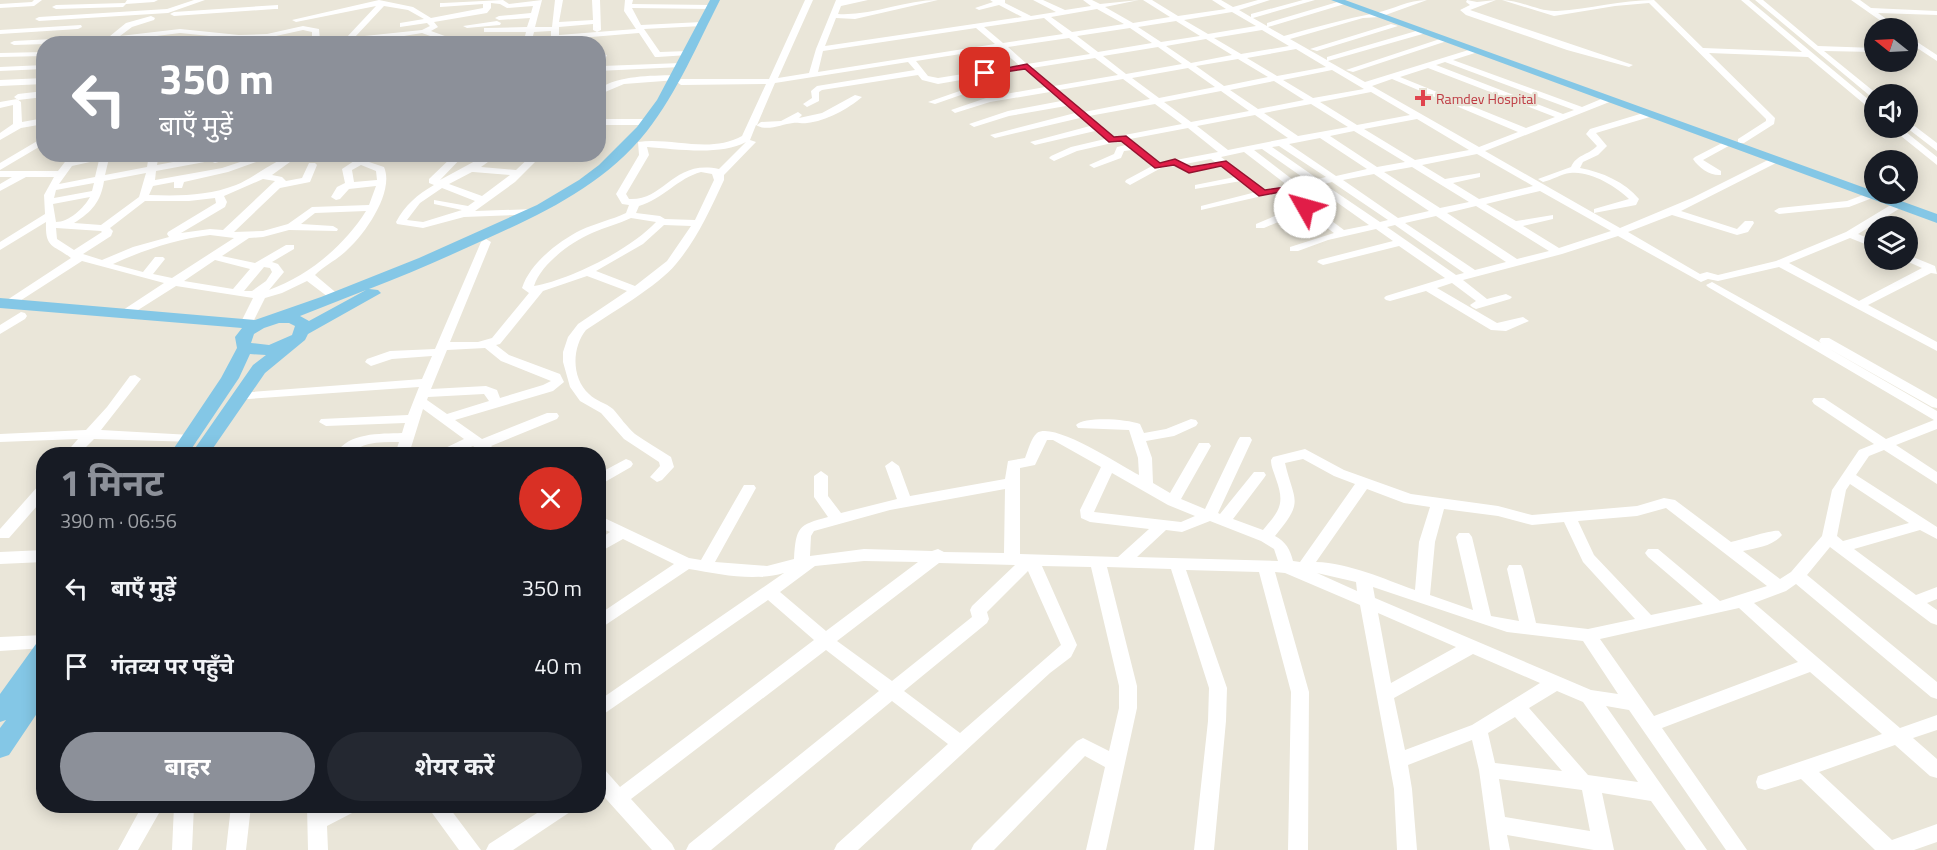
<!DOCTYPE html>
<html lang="hi">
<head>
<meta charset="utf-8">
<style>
	:root { --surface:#171b24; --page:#242831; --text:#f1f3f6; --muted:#9ea1a6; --accent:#8c9099 }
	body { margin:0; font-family:"Titillium Web","Noto Sans Devanagari",sans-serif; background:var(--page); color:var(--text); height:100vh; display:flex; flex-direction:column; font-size:22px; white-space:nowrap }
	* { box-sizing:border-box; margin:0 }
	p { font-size:20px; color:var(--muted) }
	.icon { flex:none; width:33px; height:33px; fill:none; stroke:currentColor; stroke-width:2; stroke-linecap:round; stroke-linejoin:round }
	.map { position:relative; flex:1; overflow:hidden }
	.panel { position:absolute; left:36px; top:447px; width:570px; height:366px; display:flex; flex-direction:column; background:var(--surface); border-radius:24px; box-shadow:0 3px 15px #0003 }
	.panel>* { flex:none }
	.guide { position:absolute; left:36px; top:36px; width:570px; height:126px; border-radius:24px; box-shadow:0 3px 15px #0003; background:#8c9099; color:#fff; overflow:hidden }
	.needle { width:39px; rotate:288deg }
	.controls { position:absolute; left:1864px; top:18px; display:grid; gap:12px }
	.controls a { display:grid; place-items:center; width:54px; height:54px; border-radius:50%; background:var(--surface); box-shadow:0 3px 15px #0003; font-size:30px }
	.pin { position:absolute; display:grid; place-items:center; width:51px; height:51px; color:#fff; margin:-26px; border-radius:12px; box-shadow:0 3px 9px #0006 }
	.me { position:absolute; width:66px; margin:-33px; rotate:308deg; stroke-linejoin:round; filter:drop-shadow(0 0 4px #0008) }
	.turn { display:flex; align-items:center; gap:21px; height:126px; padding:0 24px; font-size:27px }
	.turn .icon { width:78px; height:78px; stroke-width:2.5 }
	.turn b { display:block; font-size:42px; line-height:51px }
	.round { display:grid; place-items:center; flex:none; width:63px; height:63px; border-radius:32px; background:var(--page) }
	.overview { display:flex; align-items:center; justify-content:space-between; height:102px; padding:0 24px }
	h1 { font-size:36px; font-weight:700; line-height:45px; color:var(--accent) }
	.primary-button { display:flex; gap:12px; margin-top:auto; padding:12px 24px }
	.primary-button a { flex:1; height:69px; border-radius:36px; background:var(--accent); color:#fff; font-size:24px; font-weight:700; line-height:69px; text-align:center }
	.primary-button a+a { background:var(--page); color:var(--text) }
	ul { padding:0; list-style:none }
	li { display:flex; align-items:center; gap:18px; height:78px; padding:0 24px }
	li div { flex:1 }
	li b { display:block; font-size:22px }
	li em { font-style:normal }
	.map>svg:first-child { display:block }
</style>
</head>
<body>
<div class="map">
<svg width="1937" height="850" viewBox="0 0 1937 850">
	<rect width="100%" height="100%" fill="#eae6d9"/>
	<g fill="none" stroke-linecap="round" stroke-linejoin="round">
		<!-- minor -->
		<path fill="#fff" fill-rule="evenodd" d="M34 0H42L34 6 0 8V4L32 2Z
			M127 0H158L154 2 126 4 123 7 56 9 52 7 56 5 125 3Z
			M194 0H205L168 13 39 21 35 19 39 17 167 9Z
			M379 0 413 7 431 18 483 8V4L440 7V3H443L503 0 509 4 542 0 535 27H552L555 0H563L559 22 593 20 592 0H600L601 30 597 32 636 29 624 11 625 0H633L632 4 711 5 715 7 711 9 632 8 641 25 702 22 706 24 702 26 644 29 660 52 688 51 692 53 688 55 658 57H655L639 33 555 40 551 38V31L534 32 531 44H523L526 32H484V28H487L527 27 530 18 499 20 495 18 499 16 531 13 533 6 507 8 500 4 491 3V8L487 13 434 22 438 27 431 31 467 44H452L422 33 380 40V44H372V41L349 44H293L312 40V32L303 30 267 38 239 39 180 33 110 42 14 45 10 43 14 41 110 36 126 23 151 16 155 18 154 20 132 27 120 36 180 29 239 35 267 34 303 26 319 29 320 40 346 38 376 6 296 22 292 20ZM384 6 408 10 424 19 400 23V27L427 23 430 26 422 30 355 37ZM593 24V30L597 32 559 35V27Z
			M805 0H813L778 78 809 73 816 49 836 0H868L841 6 838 14C872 16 904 0 938 0L855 19 836 18 825 46 1022 17 999 5 979 10 975 8 993 2 990 0H1005V3L1031 16 1056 12 1033 0H1043L1065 10 1091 6 1083 0H1092L1100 4 1139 0 1105 7 1133 23 1170 17 1143 0H1152L1178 16 1226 9 1212 0H1221L1233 7 1258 0H1270L1239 10 1251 17V14L1303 0H1315L1253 18 1267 26V23L1341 1 1348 3 1268 27 1284 36C1315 27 1345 19 1376 13 1394 9 1408 0 1427 0L1380 17 1363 18 1290 39 1327 60V57L1423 29H1426V33L1328 61 1365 82 1475 48H1478V52L1453 60 1582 107 1606 97H1612V101L1485 151 1620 228 1692 198 1772 158H1778V162L1681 211 1737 229 1745 221H1753L1754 223 1748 232 1737 235 1672 215 1628 232 1700 274 1707 272 1718 275 1776 261 1846 232 1894 203H1902V207L1858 234 1875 241V248L1850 238 1789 263 1859 301 1922 268 1904 260H1908V255L1935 266 1937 274 1931 273 1868 305 1937 342V351L1779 267 1718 281 1708 279 1701 282 1618 236 1562 254 1463 280 1487 299 1506 294 1512 297 1510 299 1476 309 1472 307 1470 305 1476 301 1452 283 1437 288 1497 323 1523 317 1529 321 1506 331 1491 330 1426 291 1390 301 1386 300 1384 298 1386 296 1445 278 1399 246 1323 265 1317 262 1319 260 1393 241 1376 229 1328 240 1298 251H1290V247L1334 233 1304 211 1264 228H1256V224L1298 206 1280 192 1201 210V206L1256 192 1241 181 1195 189V185L1235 177 1221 166 1189 173 1175 166 1161 168 1130 185 1125 182 1126 180 1152 166 1132 150 1124 151 1121 158 1094 168 1089 165 1114 154 1117 147 1126 145 1121 141 1077 151 1054 161 1049 158 1051 156 1071 147 1105 139 1095 131 1035 145 1030 142 1090 126 1080 118 995 138 990 135 1075 113 1066 106 1009 116 974 127 969 124 1008 111 1061 101 1050 92 990 102 955 113 951 110 989 97 1045 87 1024 69 938 84 922 80 918 75 822 90 819 92V101L807 107 803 104 812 98 811 91 817 86 915 70 908 62 775 83 757 125 761 122 781 121 798 112 802 115 799 118 822 113 855 95 862 97C848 109 826 121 807 123 802 124 797 122 793 123 782 124 767 132 756 125L750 140 756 142 724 175V180C710 210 697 239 676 264 658 286 611 313 586 330 572 347 571 378 589 394 596 401 606 403 613 409 620 417 627 427 635 434 646 442 659 449 671 457L674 467 662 480 657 482 650 477 660 466 659 462 624 439 601 413 580 401 570 387 563 362V352L568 337 578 324 627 291 587 276 543 291 500 344 496 345 509 355 560 374 564 382 553 391 455 420 482 439 547 413H557L559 416 557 419 491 446 500 454H484L473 446 455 454H437L439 451 464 439 423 409 409 454H395L399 442C389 442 378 442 369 444 353 448 356 454 336 454 348 432 380 434 402 433L405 423 326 426 319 422 321 419 408 415 419 387 234 400 232 397 239 393 422 379 432 356 392 359 371 366 365 362 367 359 390 351 435 349 481 242 486 239 491 242 450 342H478L492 338 529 293 522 288C530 263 559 241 581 230 596 223 611 220 626 213L629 205 622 204 616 194 639 155 638 142C671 137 710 154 742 136L766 84 681 85 677 82 681 79H769ZM1097 9 1124 24 1072 32 1051 17ZM1232 12 1256 26 1208 34 1184 20ZM1044 18 1063 34 1003 43 984 27ZM1176 21 1200 36 1161 42 1138 27ZM976 28 995 44 818 72 823 51ZM1130 28 1152 43 1098 52 1077 36ZM1262 30 1289 46 1241 54 1214 38ZM1069 38 1090 54 1027 64 1008 47ZM1206 39 1232 55 1191 63 1166 46ZM1158 47 1182 64 1126 74 1103 56ZM999 48 1019 65 938 78 928 76 916 61ZM1296 49 1326 67 1277 76 1247 58ZM1095 58 1118 75 1054 86 1032 68ZM1238 59 1268 77 1224 86 1196 66ZM1445 62 1574 110 1563 114 1436 65ZM1188 68 1215 87 1159 98 1132 78ZM1428 68 1555 117 1526 128 1400 77ZM1332 70 1364 89 1313 98 1283 80ZM1123 79 1150 99 1084 112 1059 90ZM1392 79 1518 132 1479 147 1372 86ZM1274 81 1304 100 1258 109 1230 90ZM1221 91 1249 111 1191 122 1164 102ZM1371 92 1410 115 1357 125 1320 102ZM1155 104 1182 124 1114 137 1089 116ZM1311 104 1348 127 1298 136 1264 113ZM1255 115 1288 138 1228 150 1197 126ZM1417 119 1469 150 1415 160 1364 129ZM1188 128 1218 152 1160 163 1130 139ZM1354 131 1405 162 1377 167 1330 136ZM1320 138 1367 169 1336 176 1289 144ZM746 142 719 169C673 159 665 201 629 199L626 194 649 155 647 147C675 149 721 156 746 142ZM1279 146 1326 177 1318 179 1272 147ZM1262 149 1308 181 1297 183 1254 150ZM1244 152 1287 185 1265 190 1221 157ZM1477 154 1533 186 1479 199 1453 183 1480 177V173L1445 179 1422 165ZM1211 159 1215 162 1190 167 1185 164ZM1412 167 1469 202 1440 208 1384 172ZM701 172 712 174 714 180 695 220 665 219 660 216 636 213 639 206C663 199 678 178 701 172ZM1374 174 1429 211 1398 218 1343 180ZM1332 182 1388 220 1380 222 1324 184ZM1314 186 1369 225 1344 230 1290 190ZM1540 191 1611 231 1559 248 1523 226 1553 219V215L1516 221 1486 204ZM1476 206 1549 251 1517 259 1447 213ZM1436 216 1506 262 1475 270 1405 223ZM631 218 656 222C631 249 570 280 534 286 541 264 571 242 592 233 605 227 619 224 631 218ZM664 225 691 226 667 261 635 286 596 271 643 244ZM1395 225 1464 273 1456 275 1387 227ZM485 348 501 361 551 381 543 385 500 398 497 390 486 386 431 389 447 350ZM484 394 489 401 447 414 427 400 428 397Z
			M1467 0 1477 2 1496 0 1470 10 1633 65 1629 67 1567 50 1466 15 1460 10 1470 5 1466 2Z
			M1502 0C1521 0 1539 12 1557 11 1590 9 1621 0 1654 0L1703 48 1802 52 1741 0H1749L1875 105V113L1808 57 1709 53 1775 118 1774 124 1744 143H1738V139L1766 121V119L1649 3 1615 6 1554 16Z
			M1755 0H1763L1818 46 1875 48V52L1824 51 1877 94H1875V100Z
			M1851 0H1860L1871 8 1937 11V15L1878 13 1899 28H1891Z
			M278 5V9H275L174 16 170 14 174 12Z
			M497 21 501 23 500 25 467 28 463 26Z
			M1391 24 1398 26 1317 51 1310 49Z
			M81 25 82 27 78 29 0 34V30Z
			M1908 36 1937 55V61L1908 42Z
			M1443 38 1450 40 1353 72 1346 70Z
			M44 52V56L0 57V53Z
			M598 53 607 55 602 66 681 63 685 65 681 67 598 71Z
			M44 65V69L0 71V67Z
			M674 75 677 76V80L624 84 598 95V89C620 75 650 76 674 75Z
			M44 78V84L0 86V80Z
			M974 86 981 88 935 104 928 102Z
			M44 91V97L18 100 14 97 18 94Z
			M17 99 21 102 22 122 44 118V124L21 128 0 140V133L13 124V105L0 108V102Z
			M1650 111 1654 114 1653 116 1596 133 1607 146 1598 155 1583 162 1580 168C1602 172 1625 182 1639 199L1636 205 1594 213V209L1629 199C1616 186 1589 170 1570 173 1561 174 1552 180 1543 182L1538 179 1571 167C1577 154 1587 156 1597 146L1586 134 1590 129Z
			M598 119H647L652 122 647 125H598Z
			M1908 121 1937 143V151L1907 128Z
			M1891 128H1901L1937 157V165Z
			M44 137V144L0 170V163Z
			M1726 141 1734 143 1703 160 1721 171V175C1710 176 1699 168 1693 159L1695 157Z
			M71 154H80L77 159 110 154 105 175 147 167 149 154H159L157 165 211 155 216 157 246 154 215 163 210 161 156 171 155 180 222 168 264 154 270 157 228 172 184 182 182 188H174V182L153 186 149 195C179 196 208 196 236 185 256 177 281 154 301 154L272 175 282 177 286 181 302 178 309 163H315L317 165 310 182 280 188 234 232 263 231 288 224 312 207 369 205 376 186 349 189 340 199 336 200 331 197 337 187 345 183 342 169 354 161 348 154H358L363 160 384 167C395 192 364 236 345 252 335 261 324 266 315 275L340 296 342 298 340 300H332L307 281 282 293 265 298 252 324 246 328 240 324 253 298 176 286 127 317 123 316 121 313 123 310 164 283 82 261 12 306H4L2 304 4 302 71 258C53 244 45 249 46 222L0 250V242L45 214 44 195 54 177H26L0 191V184L12 177H0V171H58ZM99 160 95 177 59 184 72 166ZM361 165 376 171 377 180 354 182 352 170ZM146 173 139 197 101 225 74 223C92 212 101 201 104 181ZM263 179 275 181 223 230 210 229 181 233 225 207 227 202 224 196ZM94 183 92 191 54 198 56 190ZM90 197C84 208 69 222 56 222L53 204ZM215 198 216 203 168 232 167 234 169 237 133 247 102 260 83 254 111 236 113 231 110 228 145 201H189ZM366 211C344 246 308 276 269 290L284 272 278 264 272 262 294 249V245H286L255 263 222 256 249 238 263 237 289 230 337 231 338 229 333 226 301 224 315 213ZM56 228 101 231 102 232 74 250 57 239ZM210 235 234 238 172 278 153 274 165 259 163 257H155L143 272 113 264C144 250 176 239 210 235ZM215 260 250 269 233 289 184 281ZM264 267 270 268 272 272 266 281 252 291H244Z
			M455 154H465L440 180 488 154H499L481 167 516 170 533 154H543L515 182 475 211 534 209 538 210V214L464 217 423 228 397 224 396 222C405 205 417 195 434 185L429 183V179ZM472 172H473L510 175 482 196 449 184ZM442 188 475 201 468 206 434 200V204L462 210 423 222 407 220 420 203Z
			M1871 192 1875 193V197L1849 207 1779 214 1774 211 1779 208 1847 201Z
			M1712 282 1821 343 1819 341 1821 338H1829L1937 399V408L1932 407 1826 347 1937 411V429L1896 445 1937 472V484L1884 450 1869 456 1856 475 1937 527V539L1920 530 1854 549 1916 595 1937 587V599L1927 603 1937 610V625L1931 623 1830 547 1807 575 1937 682V699L1931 697 1796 584 1786 591 1754 603 1900 728 1937 715V730L1913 738 1937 759V778L1930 776 1895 745 1819 772 1892 840 1937 824V842L1914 850H1875L1801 779 1765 790 1758 788 1756 782 1758 776 1882 734 1810 672 1662 728 1747 850H1726L1629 710 1606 706 1707 850H1686L1651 801 1602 793 1614 850H1594L1507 835 1510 850H1490L1479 770 1472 740 1408 765 1412 789 1417 850H1397L1394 789 1360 605 1285 573 1275 572 1309 692 1308 850H1288L1291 692 1259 572 1186 570 1227 688 1226 721 1214 850H1194L1208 721 1209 688 1171 569 1107 567 1137 686V708L1106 850H1086L1105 767 1085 756 994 850H971L974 844 1077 741 1083 738 1109 751 1119 708V686L1091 567 1042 566 1077 645 1071 657 1050 673 858 850H834L837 844 948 744 892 701 711 850H686L689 844 879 691 826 650 631 799 672 844 675 850H652L598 790V768L605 770 620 787 814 640 768 600 598 718V701L784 573C752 582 720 574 689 569L598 630V615L674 564 623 539 598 553V540L610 532 598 527V515L689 558 701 560 744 485H754L756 488 715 562 767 566 794 559C796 527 798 525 828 517L814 497V476L821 471 828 476V496L841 513 897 499 885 466 892 461 899 466 910 496 1005 479 1008 461 1025 458C1028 451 1031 438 1037 433 1054 421 1121 466 1139 475L1138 458 1129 430 1078 428 1076 425C1085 416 1127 419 1140 424L1144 433 1166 429 1191 419 1196 420 1198 423 1196 426 1174 436 1146 441 1152 458 1153 483 1170 493 1199 443H1209L1211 446 1181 499 1205 509 1238 440 1240 437H1250L1252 440 1218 513 1220 514 1254 472H1264L1266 475 1264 478 1233 519 1263 530C1280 510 1285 504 1276 479 1274 472 1271 467 1271 460L1273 457 1305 449 1344 470 1411 494 1498 506 1532 515 1637 506 1664 498 1675 500 1731 542C1741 540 1773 529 1779 531L1782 535C1773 546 1756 548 1743 551L1780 579 1791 572 1822 536 1832 490 1859 450 1874 444 1814 404 1812 401 1814 398H1824L1886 439 1934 420 1708 287 1706 285ZM1047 440H1053L1101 467 1080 510 1081 518 1090 522 1149 529 1118 557 1020 554V468L1035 465ZM1303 459 1334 476 1355 484 1300 562 1293 561C1290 549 1286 542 1275 536 1305 500 1294 502 1285 463ZM1112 473 1168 505 1195 516 1181 522 1094 512ZM1850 484 1909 523 1843 541 1837 536 1846 490ZM1005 489 1004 553 944 552 938 549 932 551 864 549 810 556 811 536 814 531 890 510ZM1367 489 1404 503 1430 507 1419 542 1415 590C1384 579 1349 563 1316 562ZM1666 508 1767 586 1720 601 1658 549H1648L1645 553 1648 557 1703 604 1651 615 1594 555 1578 521 1637 516ZM1444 509 1498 516 1532 525 1564 522 1583 562 1635 619 1588 629 1536 623 1523 569 1521 565H1509L1507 569 1519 621 1491 616 1472 537 1469 533H1459L1456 537 1473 610 1430 595 1435 542ZM1210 521 1261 541 1274 549 1278 561 1137 557 1166 530 1182 532ZM864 561 918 562 826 631 780 592 815 566ZM939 563 1015 565 972 606 970 610 972 617 892 681 837 641ZM1028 571 1061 645 960 733 904 691 987 623 989 619 987 612ZM1317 573 1356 582 1357 591ZM1373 587 1507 632 1583 641 1618 694 1591 690 1375 598ZM1739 608 1798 662 1654 716 1600 639ZM1378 613 1456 647 1391 683ZM1473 654 1540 683 1472 725 1405 750 1394 698ZM1557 691 1583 702 1638 782 1588 775 1529 708ZM1515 717 1562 771 1495 763 1488 733ZM1499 779 1582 790 1590 831 1505 817Z
			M21 312 25 313 27 316 25 319 0 334V325Z
			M135 375 141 379 101 430 191 435 196 436 198 439 196 442 94 439 79 454H65L78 439 0 442V434L86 430 107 407 130 376Z
			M626 459 631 461 633 464 631 467 598 486V474Z
			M44 483V498L9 538H0V529L39 485Z
			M44 550V562L0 564V552Z
			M44 635V648L0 651V637Z
			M142 806H163L138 850H118Z
			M174 806H194L192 850H172Z
			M231 806H251L246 850H226Z
			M307 806H357L354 812 327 826 328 850H308Z
			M427 806H448L481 850H459Z
			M548 806H573L570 812 513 850H486L489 844Z"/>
		<!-- major -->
		<path fill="#84c7e6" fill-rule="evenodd" d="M710 0H720C697 45 678 91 647 131 605 184 546 212 486 239 447 257 408 274 369 289L378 290 381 293 308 334 305 340 265 373 209 454H191L253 365 266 355 250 354 239 378 188 454H170L221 378 237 348 235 337 242 328 0 308V298L255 320 321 297 419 258 537 205 579 180 599 165 637 127 657 100ZM366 290 309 321 300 316ZM279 323H289L295 326 292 335 269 345 251 343 254 334 264 328Z
			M1331 0H1345L1937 214V223Z
			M44 641V668L38 677 44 675V703L9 755 0 758V728L6 720 0 722V694L36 644Z"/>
	</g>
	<!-- route -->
	<path fill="#e11d48" stroke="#92132f" stroke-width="1.5" d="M1027 64 1114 137 1126 136 1160 163 1175 159 1191 167 1226 161 1265 190 1285 187 1310 207 1301 210 1280 192 1259 196 1221 166 1189 173 1174 165 1155 168 1121 141 1109 142 1025 69 985 75 981 73Z"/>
	<!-- markers -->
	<path fill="#e0444e" stroke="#eae6d9" stroke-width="2" d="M1420 89h6v6h6v6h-6v6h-6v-6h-6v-6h6z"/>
	<g text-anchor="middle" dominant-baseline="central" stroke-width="4.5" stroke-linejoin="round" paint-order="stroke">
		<!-- far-health labels -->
		<g font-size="14" fill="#be3a42" stroke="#eae6d9" text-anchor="start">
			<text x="1436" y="98">Ramdev Hospital</text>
		</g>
	</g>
</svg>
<div class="controls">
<a><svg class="needle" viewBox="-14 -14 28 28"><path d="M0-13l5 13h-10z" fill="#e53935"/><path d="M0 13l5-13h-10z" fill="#9ea1a6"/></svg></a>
<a><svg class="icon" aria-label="sound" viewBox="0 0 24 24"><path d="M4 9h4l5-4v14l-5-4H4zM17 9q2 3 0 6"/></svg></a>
<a><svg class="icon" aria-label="search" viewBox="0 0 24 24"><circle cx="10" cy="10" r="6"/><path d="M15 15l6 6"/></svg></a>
<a><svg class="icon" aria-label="layers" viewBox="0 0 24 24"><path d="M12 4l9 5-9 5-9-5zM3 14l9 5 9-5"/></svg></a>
</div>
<div class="pin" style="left:985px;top:73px;background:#d93025"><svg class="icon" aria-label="arrive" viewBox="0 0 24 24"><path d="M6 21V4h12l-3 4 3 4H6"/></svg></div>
<svg class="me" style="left:1305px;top:207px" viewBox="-20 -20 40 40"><circle r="19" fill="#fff"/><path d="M0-13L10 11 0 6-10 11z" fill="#e11d48"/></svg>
<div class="guide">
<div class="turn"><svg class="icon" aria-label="left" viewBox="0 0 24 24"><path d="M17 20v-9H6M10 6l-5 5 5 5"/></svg><div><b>350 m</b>बाएँ मुड़ें</div></div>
</div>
<section class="panel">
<div class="overview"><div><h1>1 मिनट</h1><p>390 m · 06:56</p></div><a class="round" style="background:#d93025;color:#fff"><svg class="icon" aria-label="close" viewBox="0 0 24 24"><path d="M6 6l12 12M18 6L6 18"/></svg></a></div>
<ul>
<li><svg class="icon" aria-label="left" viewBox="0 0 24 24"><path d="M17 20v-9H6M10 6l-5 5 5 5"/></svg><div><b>बाएँ मुड़ें</b></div><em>350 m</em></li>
<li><svg class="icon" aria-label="arrive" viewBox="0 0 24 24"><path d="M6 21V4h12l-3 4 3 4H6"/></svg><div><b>गंतव्य पर पहुँचे</b></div><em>40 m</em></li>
</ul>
<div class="primary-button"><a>बाहर</a><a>शेयर करें</a></div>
</section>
</div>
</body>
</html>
